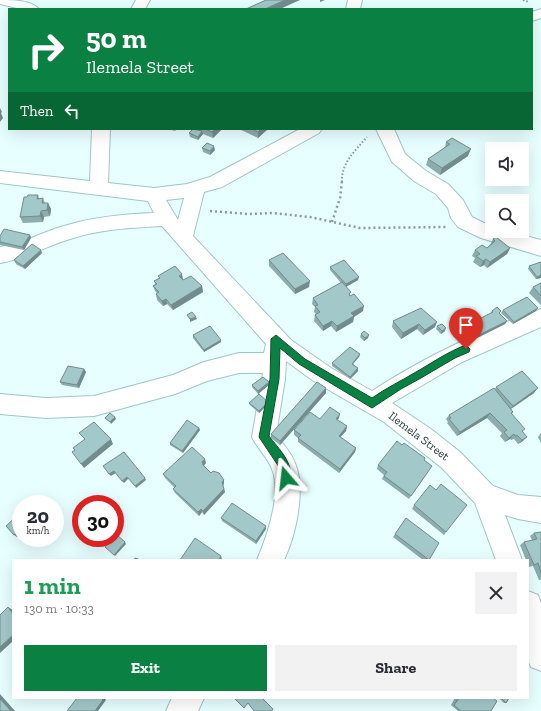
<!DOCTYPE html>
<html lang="en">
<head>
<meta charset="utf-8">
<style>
	:root { --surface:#fff; --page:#f2f2f3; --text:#2b2b33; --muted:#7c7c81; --accent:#0b8043 }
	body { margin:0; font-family:"Zilla Slab",serif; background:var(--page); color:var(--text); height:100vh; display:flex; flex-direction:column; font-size:15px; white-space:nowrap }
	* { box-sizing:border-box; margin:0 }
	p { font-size:13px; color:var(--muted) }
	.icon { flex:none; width:22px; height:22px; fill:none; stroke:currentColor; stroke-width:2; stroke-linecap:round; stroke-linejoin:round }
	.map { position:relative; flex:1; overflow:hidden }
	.sheet { position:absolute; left:12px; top:559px; width:517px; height:140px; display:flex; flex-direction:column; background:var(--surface); border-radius:0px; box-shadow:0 4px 16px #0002 }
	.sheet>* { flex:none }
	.guide { position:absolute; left:8px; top:8px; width:525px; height:122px; border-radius:0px; box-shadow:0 4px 16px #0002; background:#0b8043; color:#fff; overflow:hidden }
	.tools { position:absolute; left:485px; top:142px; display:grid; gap:8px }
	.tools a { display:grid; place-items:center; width:44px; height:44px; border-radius:0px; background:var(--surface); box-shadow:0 4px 16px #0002; font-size:20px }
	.speed { position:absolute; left:12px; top:495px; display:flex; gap:8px; font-size:20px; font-weight:700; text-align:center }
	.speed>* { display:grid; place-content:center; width:52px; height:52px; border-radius:50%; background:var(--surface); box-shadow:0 4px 16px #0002; line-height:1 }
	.speed small { font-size:10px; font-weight:400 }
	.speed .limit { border:6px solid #d22; background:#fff; color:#111 }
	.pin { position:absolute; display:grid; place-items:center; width:34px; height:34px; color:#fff; margin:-41px -17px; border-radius:50% 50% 50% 0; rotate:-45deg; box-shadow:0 0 4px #0007 }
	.pin .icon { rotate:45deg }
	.me { position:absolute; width:44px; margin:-22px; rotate:343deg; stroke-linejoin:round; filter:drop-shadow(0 0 3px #0008) }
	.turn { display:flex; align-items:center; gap:14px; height:84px; padding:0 12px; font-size:18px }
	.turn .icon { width:52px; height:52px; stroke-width:2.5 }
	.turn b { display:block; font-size:28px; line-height:34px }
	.then { display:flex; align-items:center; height:38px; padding:0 12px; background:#0003; gap:8px; font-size:15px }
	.round { display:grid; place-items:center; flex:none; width:42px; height:42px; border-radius:0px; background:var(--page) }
	.summary { display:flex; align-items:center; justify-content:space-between; height:68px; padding:0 12px }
	h1 { font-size:24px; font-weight:700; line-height:30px; color:#1e9e55 }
	.action { display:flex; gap:8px; margin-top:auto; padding:8px 12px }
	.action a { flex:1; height:46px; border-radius:0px; background:var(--accent); color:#fff; font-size:16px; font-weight:700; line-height:46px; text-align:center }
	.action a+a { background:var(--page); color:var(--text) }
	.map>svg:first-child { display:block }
</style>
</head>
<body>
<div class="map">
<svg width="541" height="711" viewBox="0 0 541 711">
	<rect width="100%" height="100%" fill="#e8ffff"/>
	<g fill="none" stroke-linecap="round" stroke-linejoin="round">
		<!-- minor casing -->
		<g stroke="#a0c5c6" stroke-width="2">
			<path id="minor" d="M0 0C12 0 31 0 39 9H21L0 4Z
				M136 0H150L145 9H131Z
				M348 0H362L360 9H346Z
				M541 9V18L532 21V12Z
				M92 129H110L108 183 154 188 187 184 210 177 300 129H322L319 133 222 187 204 192 193 236 291 340 331 368 372 391C424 357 482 330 541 309V327L462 362 392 403 431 429 460 452 493 486 518 495 541 497V523L518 519 505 515 522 560H496L475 503 442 468 384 422 315 382 286 361 285 379 276 435C283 444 291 452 295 463 306 489 296 535 284 560H257C267 536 282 494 272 469 268 458 257 448 252 437L263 373H239L207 381 175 394 94 416 46 418 0 414V394L46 398 94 396 173 375 204 362 239 353H264L266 344 162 226C131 228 100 229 70 239 46 246 25 259 0 263V247C22 244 42 232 64 226 93 217 124 214 154 213L148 201 0 183V171L90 181ZM184 198 178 220 166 200Z
				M376 129H394L405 154 426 171 448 184 463 200 472 217 492 227V231H507L541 240V256L481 238 458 227 451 218 448 208 436 194 414 181 392 162Z
				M528 591 538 595 541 603V671L531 667 528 660Z
				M172 698H204L198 711H166Z"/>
		</g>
		<!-- path-far1 -->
		<path stroke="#889b9b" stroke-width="2" stroke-dasharray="1.5 2" stroke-linecap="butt" d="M523 0 529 2
			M342 182C341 163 355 151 367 137"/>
		<!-- path -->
		<path stroke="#889b9b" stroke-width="2.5" stroke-dasharray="2 3" stroke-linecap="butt" d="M210 211 248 214 272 213 310 217 360 228 446 227
			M332 222 340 198 342 181"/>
		<!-- minor -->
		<use href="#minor" fill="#fff" fill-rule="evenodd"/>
	</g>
	<!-- wall -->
	<path fill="#8cacad" d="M168 129H177L175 131Z
		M200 129H222L213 138 203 134 198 140 190 137 189 133 200 130Z
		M239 129H268L258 138Z
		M446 142 468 156 440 175 426 165 428 159 445 148Z
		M202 148 215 150 210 155 203 152Z
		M38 195 39 198H43L45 203H48L51 209 50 216 44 217 43 222 23 223 20 217 27 197Z
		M30 235 31 238 24 250 0 245V236Z
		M493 239 510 248 507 254 487 268 484 265 480 267 473 262 475 258 472 256 475 250 487 248 490 245Z
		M42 253 25 269 16 264 14 260Z
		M269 260 309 287 295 294 269 266Z
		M529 266 541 278 536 279 528 269Z
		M330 267 358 280 346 287 350 296 363 311 354 317 353 322 336 332 331 326 323 331 314 321 315 315 316 314 314 312 315 307 312 304 313 298 341 283 330 270Z
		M158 276 183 279 182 280H183L202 286 203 292 173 310 167 304 163 306 157 300 156 294 157 293 155 291 153 286 155 284 154 281 159 278Z
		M541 283V305L529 293 533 287Z
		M421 308 435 327 423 335 417 329 401 339 392 327 393 321Z
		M503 310 536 311 513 324 501 313Z
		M492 311 500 314 507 321 505 324 477 338 467 327 469 324 491 313Z
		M437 326 445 331 441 334 436 329Z
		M361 334 368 338 364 341 360 337Z
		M193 335 221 342 204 352 193 338Z
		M360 354 359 357 353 364 358 368V371L350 379 332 366V363Z
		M84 369 86 372 79 388 62 385 60 382Z
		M269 382V385L258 394 252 387V385Z
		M496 387 534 393 511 409 513 412 512 414 523 432V441L518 444 514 439 511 440 510 439 505 442 500 436 502 433 487 418 457 436 447 423 448 422 446 419 449 415 495 389Z
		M326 388V393L280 445 271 438V434Z
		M268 402V404L259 413 250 405 249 403Z
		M339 418 337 420 347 426 346 431 340 437 356 448 355 452 339 473 298 442V438L294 435V430L320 419Z
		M199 428 200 430 183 453 170 445V443Z
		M541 433V443L538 437Z
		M424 460 432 466 409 499 382 479 384 475 377 469 378 465Z
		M206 463 204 466 211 473 224 480V484L223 485 225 492 204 515 202 512 199 516 175 493 173 489 175 488 165 478 163 474Z
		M436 490 446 532 444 535 412 509 414 505Z
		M221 518 266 529 256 544 222 521Z
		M406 518 429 560H423L393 537Z
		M541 532V580H539L533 566 529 567 528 564V560H526L520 545 524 542 532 540 530 536 534 533Z
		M455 698H493L491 711H458L451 705Z
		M499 698H509L506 703H504Z"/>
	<!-- shaded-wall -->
	<path fill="#728c8d" d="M285 0H300L280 9H265Z
		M320 0H325L320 2Z
		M0 108 2 112 1 113 3 118 0 122Z
		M215 129H222L213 138 212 132Z
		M261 129H268L258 138V132Z
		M202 131 203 134 198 140V137Z
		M214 146 215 150 210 155V151Z
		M471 149 468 156 440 175 442 168Z
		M528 163 526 166 522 168V166Z
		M48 203 51 209 50 216 47 210Z
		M41 211 44 217 43 222 40 216Z
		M30 235 31 238 24 250 22 247Z
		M510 248 507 254 487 268 490 262Z
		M41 250 42 253 25 269 23 266Z
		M486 259 484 265 480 267 483 261Z
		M182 274 183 279 180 281 179 276Z
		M541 275V278L536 279 537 277Z
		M359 277 358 280 346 287V284Z
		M310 281 309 287 295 294V289Z
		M202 286 203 292 173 310 171 305Z
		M166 299 167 304 163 306 162 301Z
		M364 306 363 311 354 317 353 322 336 332 337 326 351 313Z
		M538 308 536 311 513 324 514 322Z
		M196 317 197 319 190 322V319Z
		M332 321 331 326 323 331V326Z
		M507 321 505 324 477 338 479 335Z
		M437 322 435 327 423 335 425 330Z
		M419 324 417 329 401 339 403 333Z
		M446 328 445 331 441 334 442 331Z
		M369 335 368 338 364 341 365 338Z
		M221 340V342L204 352V350Z
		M360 354 359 357 351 366 352 364Z
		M358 368V371L350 379V377Z
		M84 369 86 372 79 388 77 385Z
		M269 382V385L258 394V391Z
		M326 388V393L280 445V441Z
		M538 388 534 393 509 410 513 406Z
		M268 402V404L259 413V411Z
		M490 413 487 418 457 436 460 432Z
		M340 414 339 418 335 423 336 419Z
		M115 417 116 419 111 424 110 422Z
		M347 426 346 431 338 440 339 436Z
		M199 428 200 430 183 453 182 451Z
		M514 434 510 439 505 442 509 438Z
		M527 437 523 441 518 444 522 440Z
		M111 439 113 444 84 468 81 464Z
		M356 448 355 452 339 473 340 469Z
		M205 459 206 463 203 466 202 462Z
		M114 471 116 473 111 476 109 474Z
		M127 477 128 479 124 483 122 481Z
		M145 478 146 480 136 488 135 486Z
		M224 480V484L223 485 222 482Z
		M224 489 225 492 204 515 203 511Z
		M201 509 202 512 199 516 198 512Z
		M266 526V529L256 544V541Z
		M21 529V533L17 537 14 535Z
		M125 542 126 544 115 556 114 555Z
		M221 556 222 559 221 560H219Z
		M8 607 13 610V614Z
		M13 635V641L0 653V647Z
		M0 694 15 711H11L0 699Z
		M101 698H104L106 700 98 711H95Z"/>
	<!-- building -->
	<path fill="#a3c8c9" stroke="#728c8d" d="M266 0H285L265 9H246Z
		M193 129 202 131 198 137 189 133Z
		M205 129H215L212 132Z
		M252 129H261L258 132Z
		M452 138 471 149 442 168 428 159 450 144 446 142Z
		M207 143 214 146 210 151 202 148Z
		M522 159H523L528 163 522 166Z
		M28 195H38L37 199 43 198 42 203H48L47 210 41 211 40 216 20 217 24 197H27Z
		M4 229 30 235 22 247 0 242V236Z
		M496 237 510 248 490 262 486 259 483 261 476 256 480 254 475 250 482 245 487 248 495 241 493 239Z
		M32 244 41 250 23 266 14 260Z
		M283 253 310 281 295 289 269 260Z
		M344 260 359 277 346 284 330 267Z
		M541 262V275L537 277 529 266Z
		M175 266 182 274 179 276 183 280 191 276 202 286 171 305 166 299 162 301 156 294 159 292 153 286 157 284 154 281 160 278 158 276Z
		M342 282 351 292 349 294 350 296 354 294 364 306 351 313 354 316 337 326 332 321 323 326 315 315 320 312 315 306 318 305 313 298Z
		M541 283V296L533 287Z
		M527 297 538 308 514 322 503 310Z
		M497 307 501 311 499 313 507 321 479 335 469 324 493 312 492 311Z
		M421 308 437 322 425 330 419 324 403 333 393 321Z
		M192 312 196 317 190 319 187 315Z
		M442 324 446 328 442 331 437 326Z
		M210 326 221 340 204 350 193 335Z
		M364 331 369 335 365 338 361 334Z
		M350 347 360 354 352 364 358 368 350 377 332 363Z
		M68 366 84 369 77 385 60 382Z
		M522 371 538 388 513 406 496 387Z
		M263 377 269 382 258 391 252 385Z
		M317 382 326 388 280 441 271 434Z
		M494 388 513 412 511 413 525 429 522 431 527 437 522 440 517 435 515 436 514 434 509 438 504 432 507 430 490 413 460 432 449 419 451 418 449 415Z
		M259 394 268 402 259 411 249 403Z
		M330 407 340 414 336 419 347 426 339 436 356 448 340 469 298 438 301 435 294 430 310 412 320 419Z
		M110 413 115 417 110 422 105 418Z
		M187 420 199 428 182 451 170 443Z
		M94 422 111 439 81 464 72 452 75 450 73 448 85 439 79 433Z
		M397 441 402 445 404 443 425 458 424 460 432 466 411 496 384 476 387 472 378 465Z
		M192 447 205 459 202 462 203 465 211 473 213 471 219 473 224 480 222 482 224 489 203 511 201 509 198 512 173 489 176 486 163 474Z
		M124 452 145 478 135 486 127 477 122 481 114 471 109 474 103 466Z
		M441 484 467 505 446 532 414 505 430 485 436 490Z
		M232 503 266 526 256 541 221 518Z
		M21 512V529L14 535 6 526Z
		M406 518 439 543 429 560 395 534Z
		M541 532V572L538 563 534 565 524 542 537 539 534 533Z
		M116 534 125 542 114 555 105 547 113 538H115V535Z
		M195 538 221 556 219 560H180Z
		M135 558 141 560H134Z
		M8 607 13 614V635L0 647V615Z
		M77 698H101L103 700 95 711H67Z
		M236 698H262L273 709 272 711H254L248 703 244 708 235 699Z
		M459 698H493L497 701 491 711H461L454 705Z
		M501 698H509L506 703Z
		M0 699 11 711H0Z"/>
	<!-- route -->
	<path fill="#0b8043" stroke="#07532c" d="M276 335 305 359 372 398C386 388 401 381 416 372 432 363 447 352 466 345L470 349 469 352 455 358 421 378 401 389 372 408 299 364 280 348 279 379 269 436C278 448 296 465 289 481L286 483 282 481 279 467 259 437 270 379 271 339Z"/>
	<g text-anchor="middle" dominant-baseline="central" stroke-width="3.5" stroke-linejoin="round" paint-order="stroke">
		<!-- street labels -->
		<g font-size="12" fill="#2b3a3a" stroke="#fff">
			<text transform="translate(419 436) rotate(37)">Ilemela Street</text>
		</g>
	</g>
</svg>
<div class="tools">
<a><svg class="icon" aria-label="sound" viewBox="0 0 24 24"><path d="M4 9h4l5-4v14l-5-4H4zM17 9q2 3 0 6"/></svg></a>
<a><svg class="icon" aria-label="search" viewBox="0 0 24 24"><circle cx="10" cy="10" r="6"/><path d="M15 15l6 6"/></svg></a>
</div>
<div class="speed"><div>20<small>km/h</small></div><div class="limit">30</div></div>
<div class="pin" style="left:466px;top:349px;background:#d93025"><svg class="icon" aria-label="arrive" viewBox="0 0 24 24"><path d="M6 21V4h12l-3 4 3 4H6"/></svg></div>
<svg class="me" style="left:286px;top:478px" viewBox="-20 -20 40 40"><path d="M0-17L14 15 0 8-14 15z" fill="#0b8043" stroke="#fff" stroke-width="4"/></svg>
<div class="guide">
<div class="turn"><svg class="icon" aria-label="right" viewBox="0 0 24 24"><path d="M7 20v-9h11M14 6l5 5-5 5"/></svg><div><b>50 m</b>Ilemela Street</div></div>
<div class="then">Then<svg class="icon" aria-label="left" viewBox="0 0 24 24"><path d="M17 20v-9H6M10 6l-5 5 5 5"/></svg></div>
</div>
<section class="sheet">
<div class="summary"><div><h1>1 min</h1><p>130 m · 10:33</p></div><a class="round"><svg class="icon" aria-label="close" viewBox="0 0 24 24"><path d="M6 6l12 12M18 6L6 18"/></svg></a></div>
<div class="action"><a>Exit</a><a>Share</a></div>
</section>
</div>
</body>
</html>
